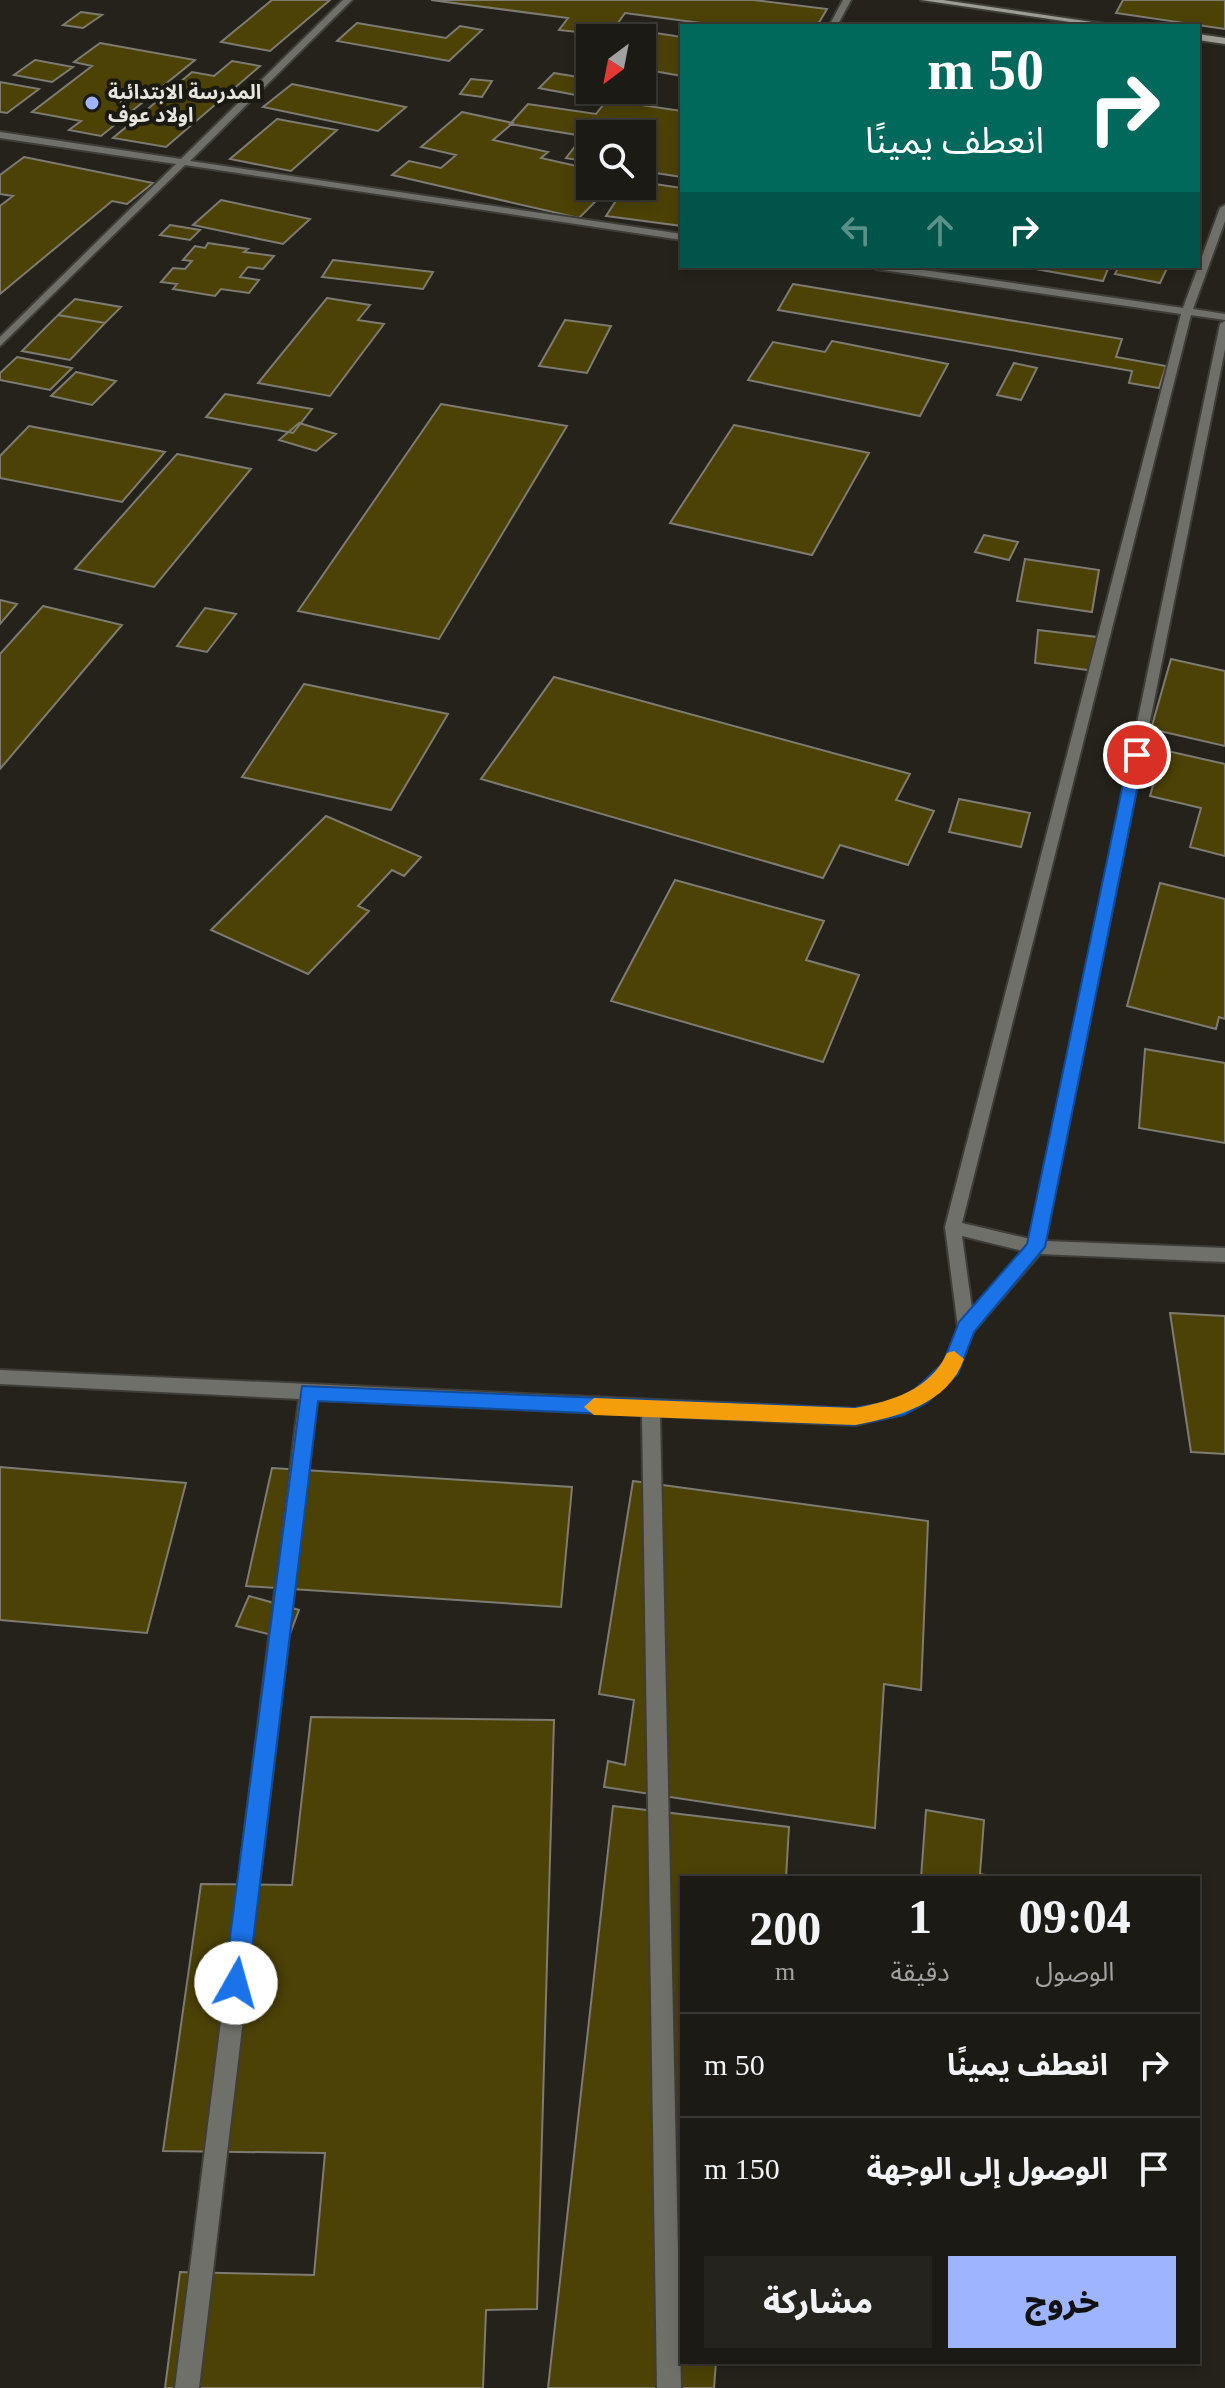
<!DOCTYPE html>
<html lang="ar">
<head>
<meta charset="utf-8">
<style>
	:root { --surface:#1b1a14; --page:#24231d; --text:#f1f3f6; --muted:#a0a1a0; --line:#393834; --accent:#9eb4fd }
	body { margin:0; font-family:"Times New Roman","Noto Sans Arabic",serif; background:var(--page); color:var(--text); direction:rtl; height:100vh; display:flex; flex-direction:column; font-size:30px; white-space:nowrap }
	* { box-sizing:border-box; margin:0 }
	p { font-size:26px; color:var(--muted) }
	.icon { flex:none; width:44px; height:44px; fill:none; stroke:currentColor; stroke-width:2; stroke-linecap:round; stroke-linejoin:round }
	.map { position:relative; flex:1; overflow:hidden; direction:ltr }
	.drawer { position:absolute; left:680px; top:1876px; width:520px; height:488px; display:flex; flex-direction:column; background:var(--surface); border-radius:0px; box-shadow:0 4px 12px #0003,0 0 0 2px var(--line); direction:rtl }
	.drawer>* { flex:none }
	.banner { position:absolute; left:680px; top:24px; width:520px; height:244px; border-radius:0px; box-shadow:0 4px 12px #0003,0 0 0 2px var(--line); direction:rtl; background:#00695c; color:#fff; overflow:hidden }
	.needle { width:52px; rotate:212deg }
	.fabs { position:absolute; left:576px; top:24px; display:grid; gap:16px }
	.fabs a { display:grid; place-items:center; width:80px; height:80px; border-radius:0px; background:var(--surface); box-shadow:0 4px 12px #0003,0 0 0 2px var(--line); font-size:40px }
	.pin { position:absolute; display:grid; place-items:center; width:68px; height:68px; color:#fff; margin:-34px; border:4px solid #fff; border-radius:50%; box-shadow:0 2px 8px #0007 }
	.me { position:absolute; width:88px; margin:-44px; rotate:7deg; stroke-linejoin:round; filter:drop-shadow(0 0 6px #0008) }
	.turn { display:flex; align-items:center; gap:28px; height:168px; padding:0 24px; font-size:36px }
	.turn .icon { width:104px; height:104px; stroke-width:2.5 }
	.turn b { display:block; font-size:56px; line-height:68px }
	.lanes { display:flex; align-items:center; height:76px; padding:0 24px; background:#0003; justify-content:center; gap:40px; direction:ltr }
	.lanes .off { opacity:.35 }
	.eta { display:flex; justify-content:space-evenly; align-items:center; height:136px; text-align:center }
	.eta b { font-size:48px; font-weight:800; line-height:56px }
	.button { display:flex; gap:16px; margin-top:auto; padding:16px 24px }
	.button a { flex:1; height:92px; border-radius:0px; background:var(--accent); color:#111; font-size:32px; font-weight:800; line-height:92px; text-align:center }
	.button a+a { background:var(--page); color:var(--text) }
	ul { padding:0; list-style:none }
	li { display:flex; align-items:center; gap:24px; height:104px; padding:0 24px; border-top:2px solid var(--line) }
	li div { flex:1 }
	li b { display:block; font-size:30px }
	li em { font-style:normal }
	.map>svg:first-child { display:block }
</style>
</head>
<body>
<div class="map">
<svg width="1225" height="2388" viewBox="0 0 1225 2388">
	<rect width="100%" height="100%" fill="#24221b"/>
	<!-- building -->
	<path fill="#4c4206" stroke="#7d7b72" stroke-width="2" d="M272 0H330L270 51 221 42Z
		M431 0H753L827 9 817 26H724L625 13 613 30 591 27 586 33 559 30 568 18Z
		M1123 0H1225V29L1116 13Z
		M81 12 102 15 83 28 63 25Z
		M357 23 446 38 460 26 482 30 449 61 337 41Z
		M649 32 682 37V76L642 69V39Z
		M100 43 195 60 101 136 69 130 81 121 32 112 92 66 74 62Z
		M35 60 73 67 52 82 14 75Z
		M232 61 260 66 166 147 113 138 192 72 214 76Z
		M554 73 590 79 593 90 586 97 539 88Z
		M471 79 492 81 482 97 460 94Z
		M0 82 39 89 7 113 0 112Z
		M292 84 406 107 378 131 263 107Z
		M607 100 682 111V177L642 171V134H590V162L566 158 583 136 510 124 528 104 596 114Z
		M462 112 513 123 493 140 548 152 541 158 590 169V186H611L579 218 392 175 409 161 441 168 456 155 421 147Z
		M277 119 337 130 291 171 230 159Z
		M24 157 153 183 127 204 112 201 0 294V206L13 196 0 194V175Z
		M655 184 682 188V226L606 216 623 190 649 194Z
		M221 200 310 219 283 244 193 225Z
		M170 225 200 230 190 240 160 235Z
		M208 243 248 249 244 252 274 256 263 269 248 267 240 277 259 280 249 293 221 289 215 296 173 289 177 284 161 282 173 268 185 269 192 261 183 260 195 246 205 248Z
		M333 260 433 272 423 289 322 277Z
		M1019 266H1109L1103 281Z
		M1119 266H1168L1160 283 1115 274Z
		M793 284 1122 339 1116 357 1166 366 1159 388 1129 383 1132 371 778 310Z
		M327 298 370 305 358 320 384 324 330 396 258 383Z
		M75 299 121 307 105 323 58 315Z
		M58 315 105 323 70 360 22 351Z
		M565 320 611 326 587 373 539 366Z
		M832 341 948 364 920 416 748 380 773 342 825 352Z
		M17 357 72 368 50 390 0 380V373Z
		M1014 363 1037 368 1021 400 997 395Z
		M76 372 116 381 92 405 51 396Z
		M225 394 312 409 293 433 206 417Z
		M441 404 567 426 439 639 298 611Z
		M299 423 336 434 316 451 279 440Z
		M734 425 869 453 812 555 670 523Z
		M29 426 165 452 122 502 0 478V456Z
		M177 454 251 469 154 587 75 569Z
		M984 535 1018 542 1009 560 975 552Z
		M1025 559 1099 570 1092 612 1017 601Z
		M0 600 17 604 0 624Z
		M43 606 122 625 0 769V654Z
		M205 608 236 614 207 652 177 646Z
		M1038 630 1097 637 1095 671 1035 663Z
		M1171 659 1225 671V746L1151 729Z
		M554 677 910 774 896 800 934 811 908 865 840 845 823 878 481 779Z
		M304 684 448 714 391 810 242 777Z
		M1163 750 1225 764V856L1190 847 1201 808 1150 796Z
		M959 799 1030 813 1021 847 949 832Z
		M326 816 421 857 404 876 392 870 358 906 369 911 308 974 211 930Z
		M675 880 824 921 806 960 859 975 823 1062 611 1001Z
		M1160 883 1225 899V1019L1219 1017 1216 1029 1127 1006Z
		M1145 1049 1225 1063V1143L1139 1128Z
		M1170 1313 1225 1316V1454L1191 1452Z
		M0 1467 186 1483 147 1633 0 1620Z
		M272 1468 572 1487 561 1607 246 1586Z
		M633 1481 928 1521 921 1690 884 1684 875 1828 604 1787 608 1761 625 1765 634 1700 599 1694Z
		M249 1596 299 1610 288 1639 236 1626Z
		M311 1717 554 1720 537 2309 486 2310 483 2388H165L180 2272 314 2275 325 2153 163 2151 201 1884 292 1885Z
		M613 1806 789 1827 786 1878H682V2362H716L714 2388H548Z
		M926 1810 984 1820 980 1874 1000 1878H921Z"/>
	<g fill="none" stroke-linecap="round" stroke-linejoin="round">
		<!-- street casing -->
		<g stroke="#3f3d37" stroke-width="4">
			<path id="street" d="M343 0H352L190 161 682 234V240L185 165 0 346V337L176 164 0 138V132L181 159Z
				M843 0H851L837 26H829Z
				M1225 205V221L1193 309 1225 314V320L1191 315 962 1223 1030 1239 1220 324 1225 321V349L1045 1241 1225 1248V1262L1040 1254 973 1332 957 1373 927 1401 903 1414 855 1425 660 1416 681 2388H657L642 1415 317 1400 199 2388H175L299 1399 0 1384V1370L855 1409 894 1402 915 1391 944 1364 958 1328 945 1227 1181 314 876 269 871 266H896L1183 308 1220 208ZM962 1236 1023 1251 972 1309Z"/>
		</g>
		<!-- secondary casing -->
		<g stroke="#3f3d37" stroke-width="4">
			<path id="secondary" d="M921 0H943L1119 26H1097Z
				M1198 34 1225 38V44L1198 40Z"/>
		</g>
		<!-- street -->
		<use href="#street" fill="#70706b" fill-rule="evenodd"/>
		<!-- secondary -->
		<use href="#secondary" fill="#9d9c95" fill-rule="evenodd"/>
	</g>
	<!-- route -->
	<path fill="#1a73e8" stroke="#114b97" stroke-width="2" d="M1137 750 1144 755 1045 1247 974 1332 958 1374 928 1402 904 1415 855 1425 318 1401 248 1983 245 1992 236 1995 228 1992 224 1983 302 1386 855 1408 893 1401 914 1390 943 1363 959 1322 1027 1244 1129 755Z"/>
	<!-- slow -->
	<path fill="#f59e0b" d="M954 1351 964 1359C948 1404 897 1417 855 1425L594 1415 584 1407 594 1398 855 1408C892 1401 930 1390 947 1353Z"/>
	<!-- markers -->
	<circle fill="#9eb4fd" stroke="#1a1912" stroke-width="3" cx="92" cy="103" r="8"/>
	<g text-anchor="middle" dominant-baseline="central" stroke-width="8" stroke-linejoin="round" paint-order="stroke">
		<!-- far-poi labels -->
		<g font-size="20" font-weight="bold" fill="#e6e5e0" stroke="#1a1912" text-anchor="start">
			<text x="108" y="92">المدرسة الابتدائية<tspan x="108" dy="23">اولاد عوف</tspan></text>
		</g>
	</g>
</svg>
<div class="fabs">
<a><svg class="needle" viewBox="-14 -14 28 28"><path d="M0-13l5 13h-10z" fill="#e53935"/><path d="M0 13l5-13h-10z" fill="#a0a1a0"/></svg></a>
<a><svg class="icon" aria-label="search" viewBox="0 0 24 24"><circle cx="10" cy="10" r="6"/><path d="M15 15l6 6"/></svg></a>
</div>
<div class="pin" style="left:1137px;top:755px;background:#d93025"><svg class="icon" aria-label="arrive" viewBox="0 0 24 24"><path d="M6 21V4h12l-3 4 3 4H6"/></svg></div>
<svg class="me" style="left:236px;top:1983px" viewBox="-20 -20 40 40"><circle r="19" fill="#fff"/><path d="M0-13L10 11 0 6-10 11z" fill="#1a73e8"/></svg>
<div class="banner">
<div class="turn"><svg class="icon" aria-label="right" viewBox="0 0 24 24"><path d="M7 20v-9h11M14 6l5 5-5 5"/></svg><div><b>50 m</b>انعطف يمينًا</div></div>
<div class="lanes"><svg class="icon off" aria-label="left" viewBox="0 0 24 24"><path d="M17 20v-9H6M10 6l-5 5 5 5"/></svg><svg class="icon off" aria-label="ahead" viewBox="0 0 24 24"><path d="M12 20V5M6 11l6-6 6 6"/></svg><svg class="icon" aria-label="right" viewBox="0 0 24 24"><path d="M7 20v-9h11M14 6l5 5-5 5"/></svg></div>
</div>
<section class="drawer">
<div class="eta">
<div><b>09:04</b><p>الوصول</p></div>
<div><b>1</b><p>دقيقة</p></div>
<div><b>200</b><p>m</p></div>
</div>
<ul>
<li><svg class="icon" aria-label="right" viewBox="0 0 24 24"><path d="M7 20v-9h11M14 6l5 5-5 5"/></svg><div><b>انعطف يمينًا</b></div><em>50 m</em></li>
<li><svg class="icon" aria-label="arrive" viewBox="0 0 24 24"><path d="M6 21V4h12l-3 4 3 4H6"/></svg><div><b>الوصول إلى الوجهة</b></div><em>150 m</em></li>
</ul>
<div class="button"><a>خروج</a><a>مشاركة</a></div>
</section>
</div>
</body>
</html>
